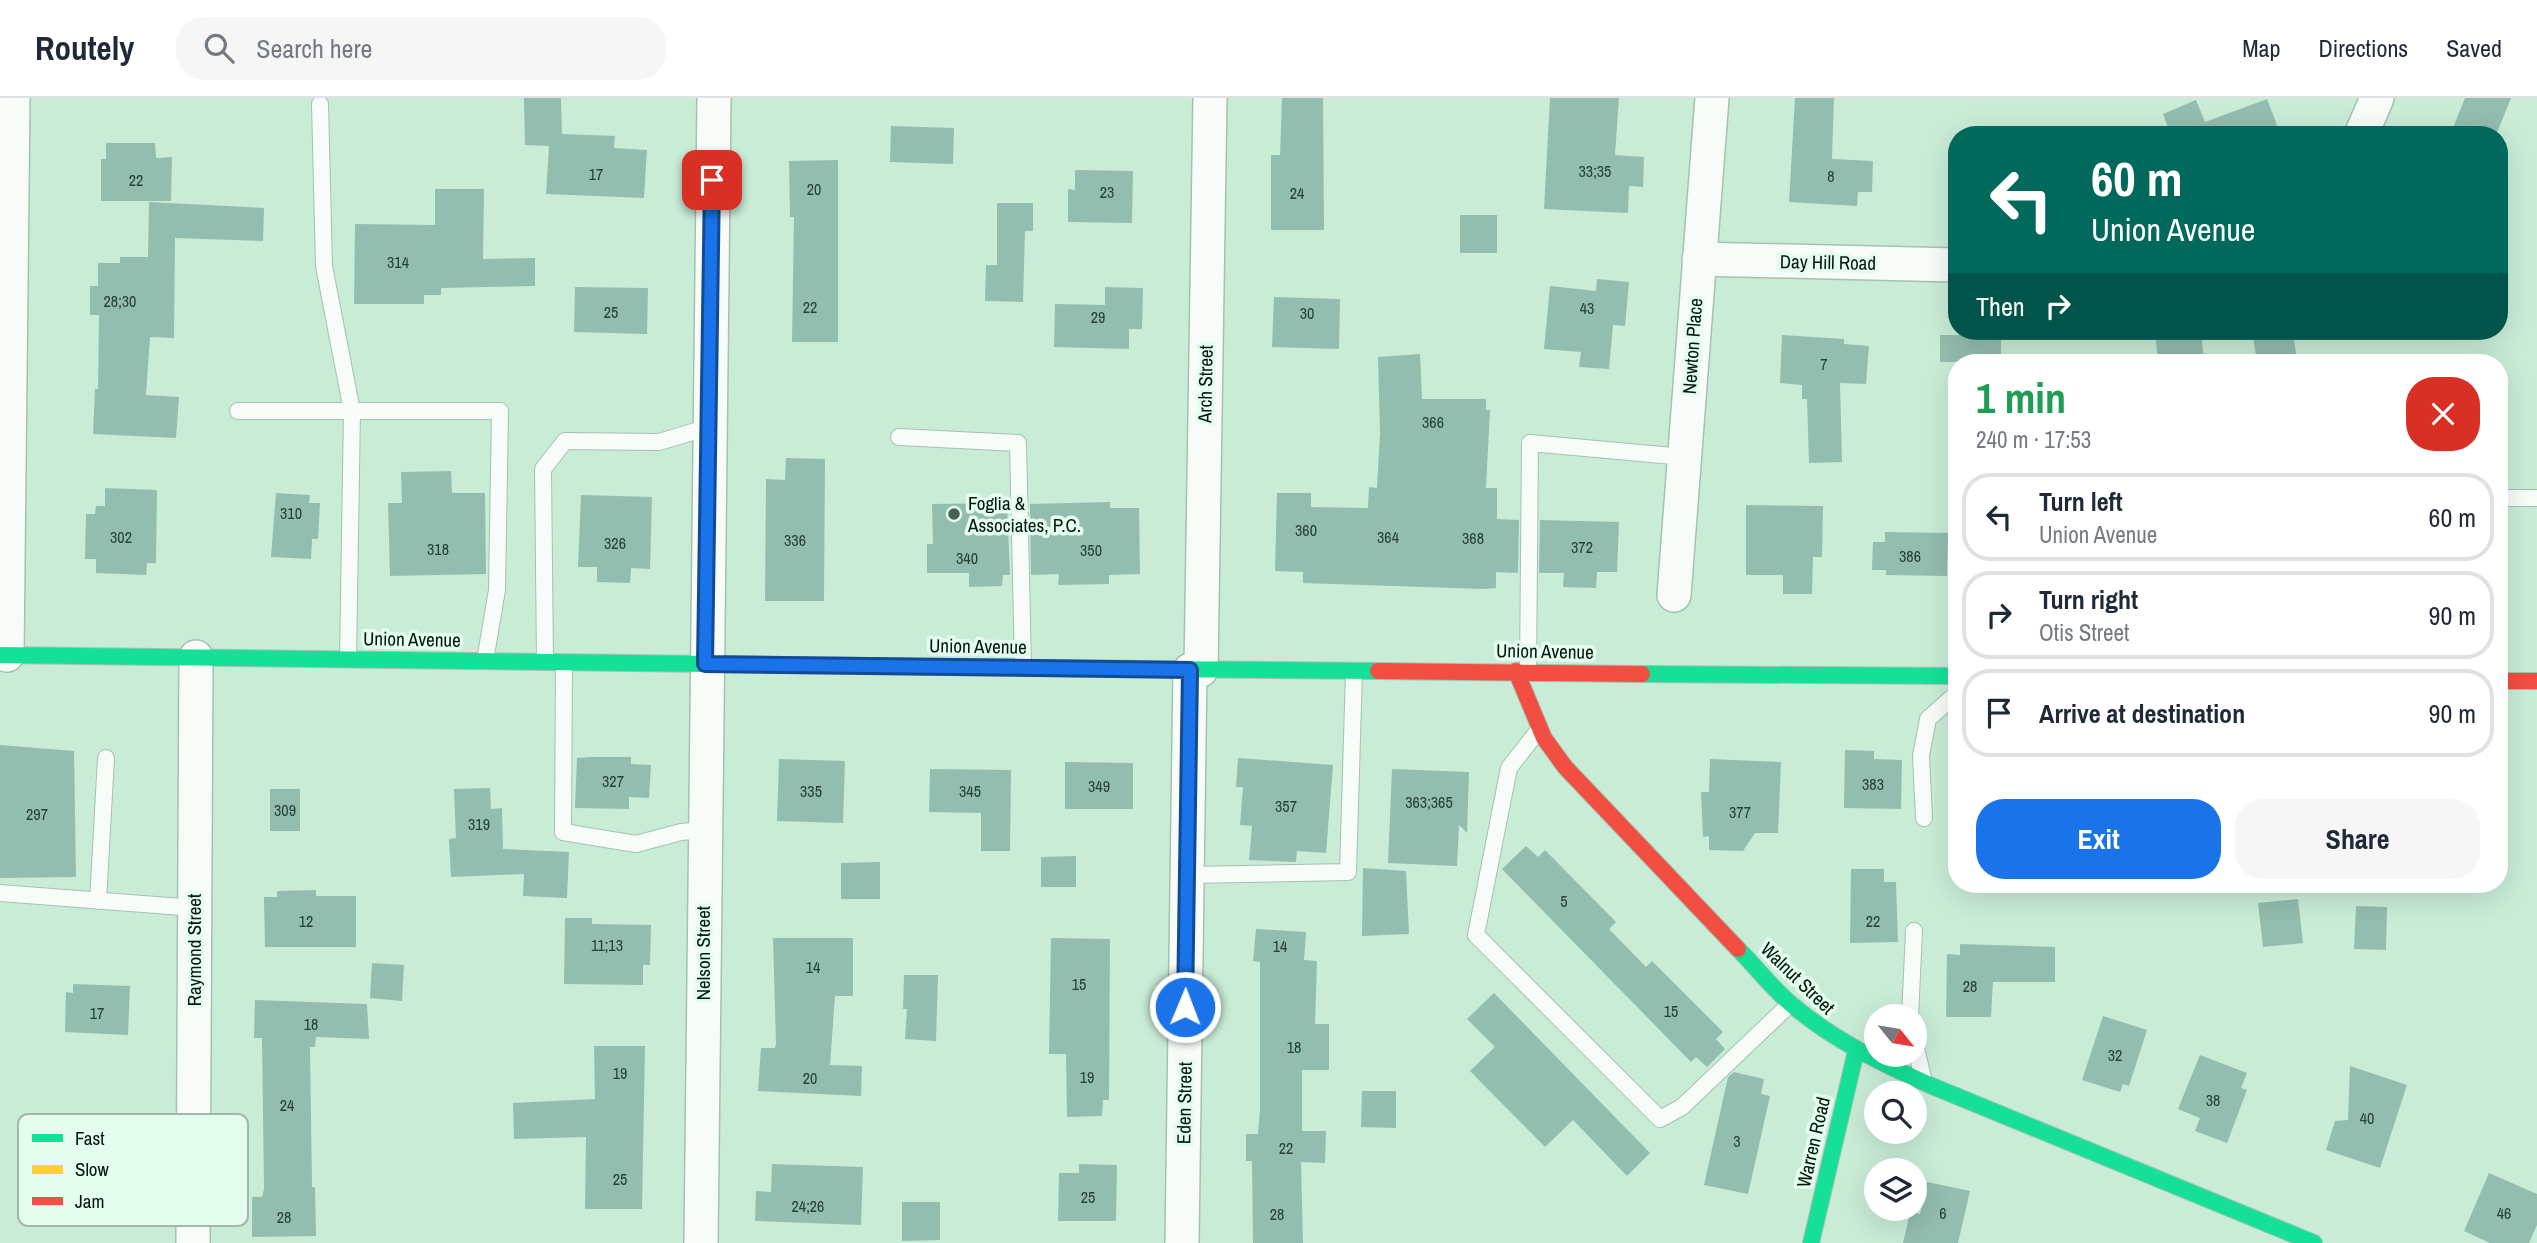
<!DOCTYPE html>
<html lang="en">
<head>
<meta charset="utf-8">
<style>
	:root { --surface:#fff; --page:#f6f6f7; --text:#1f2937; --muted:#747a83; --line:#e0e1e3; --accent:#1a73e8 }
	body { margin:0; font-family:"Archivo Narrow",sans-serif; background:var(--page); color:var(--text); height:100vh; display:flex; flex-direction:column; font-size:26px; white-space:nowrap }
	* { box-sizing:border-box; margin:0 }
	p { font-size:23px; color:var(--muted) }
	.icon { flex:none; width:38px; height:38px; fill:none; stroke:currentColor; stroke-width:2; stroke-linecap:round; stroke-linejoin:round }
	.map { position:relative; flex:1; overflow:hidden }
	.drawer { position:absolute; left:1948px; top:256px; width:560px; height:539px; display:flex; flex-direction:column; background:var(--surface); border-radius:28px; box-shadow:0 7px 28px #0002 }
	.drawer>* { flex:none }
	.guide { position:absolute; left:1948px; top:28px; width:560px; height:214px; border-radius:28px; box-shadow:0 7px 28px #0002; background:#00695c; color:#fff; overflow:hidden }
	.needle { width:46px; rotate:120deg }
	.buttons { position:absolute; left:1864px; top:906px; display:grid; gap:14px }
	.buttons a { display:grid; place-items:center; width:63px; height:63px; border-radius:50%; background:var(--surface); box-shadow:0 7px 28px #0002; font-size:35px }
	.pin { position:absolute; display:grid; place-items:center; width:60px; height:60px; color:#fff; margin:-30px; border-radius:14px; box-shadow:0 4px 10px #0006 }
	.me { position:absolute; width:77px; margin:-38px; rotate:1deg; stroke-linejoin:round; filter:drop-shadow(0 0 5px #0008) }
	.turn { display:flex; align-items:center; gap:24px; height:147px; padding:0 28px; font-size:32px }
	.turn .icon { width:91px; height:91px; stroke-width:2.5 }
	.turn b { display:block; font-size:49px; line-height:60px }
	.then { display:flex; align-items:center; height:66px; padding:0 28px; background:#0003; gap:14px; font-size:26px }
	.round { display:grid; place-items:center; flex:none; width:74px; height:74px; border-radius:28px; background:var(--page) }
	.summary { display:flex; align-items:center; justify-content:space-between; height:119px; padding:0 28px }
	h1 { font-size:42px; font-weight:700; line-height:52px; color:#1e9e55 }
	.button { display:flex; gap:14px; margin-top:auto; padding:14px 28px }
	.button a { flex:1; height:80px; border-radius:28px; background:var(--accent); color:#fff; font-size:28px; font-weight:700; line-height:80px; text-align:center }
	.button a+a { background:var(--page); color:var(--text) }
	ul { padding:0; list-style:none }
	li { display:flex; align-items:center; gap:21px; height:88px; margin:0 14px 10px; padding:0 14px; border:4px solid var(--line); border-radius:28px }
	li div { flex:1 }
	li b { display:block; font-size:26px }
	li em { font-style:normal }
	header { display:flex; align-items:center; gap:42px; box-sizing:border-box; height:98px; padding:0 35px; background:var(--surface); border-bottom:2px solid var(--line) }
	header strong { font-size:33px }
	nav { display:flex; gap:38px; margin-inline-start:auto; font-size:24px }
	.search { width:490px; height:63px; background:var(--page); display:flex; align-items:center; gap:18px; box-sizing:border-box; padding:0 24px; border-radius:28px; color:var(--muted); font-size:26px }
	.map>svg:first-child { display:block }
</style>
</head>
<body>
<header>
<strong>Routely</strong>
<div class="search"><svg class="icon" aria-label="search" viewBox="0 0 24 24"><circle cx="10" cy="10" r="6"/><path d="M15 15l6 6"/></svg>Search here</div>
<nav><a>Map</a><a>Directions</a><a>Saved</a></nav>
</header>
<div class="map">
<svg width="2537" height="1145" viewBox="0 0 2537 1145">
	<rect width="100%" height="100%" fill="#c9ecd7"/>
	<!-- building -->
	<path fill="#93bdaf" d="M524 0H561L562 36 615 38 614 50 647 52 644 100 546 96 549 48 525 47Z
		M1282 0H1323L1324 132H1271V57H1280Z
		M1550 0H1619L1615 57 1644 59 1643 89 1629 88 1628 115 1544 111Z
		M1795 0H1834L1832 61 1873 63 1872 94H1858L1857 108 1789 104Z
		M2465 0H2511L2496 37H2450Z
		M2267 1 2277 27 2253 37H2171L2163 16 2196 2 2205 24Z
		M891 28 954 30 953 66 890 64Z
		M106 45H155L156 60 172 59 171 103H101V61H106Z
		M838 62V244H792L794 119H790L789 63Z
		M1075 72 1133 73 1132 125 1068 124V91L1075 92Z
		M435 91H484L483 161 535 160V188L441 190V197H424V206H354L355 126 435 127Z
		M149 104 264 110 263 143 175 140 174 240 150 239 146 297 179 299 176 340 93 336 95 291H98L99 217H90V188H98V165H120V159H148Z
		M997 105H1033V133H1025L1023 204 985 203 986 167H997Z
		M1460 117H1497V155H1460Z
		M1597 181 1629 184 1625 228 1613 227 1609 271 1579 269 1581 254 1544 251 1550 188 1596 193Z
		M575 189 648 190 647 236 574 234Z
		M1105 189 1143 190 1142 231H1129V251L1054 249 1055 206 1105 207Z
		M1274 199 1340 201 1339 251 1272 249Z
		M2155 233H2201L2204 264H2158Z
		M2252 233H2293L2297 264H2257Z
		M1782 237 1844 241V246L1869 248 1866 286 1840 285 1842 364 1809 365 1807 301H1802V287L1780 285Z
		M1940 237H2001V264H1940Z
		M1420 256 1422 301H1486V312H1490L1486 390H1497V421L1519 422 1518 475 1496 474V490L1484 491 1303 485V474L1275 473 1277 395H1311V409L1368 410 1369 389 1377 390 1380 335 1378 259Z
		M786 360 825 361 824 503H765L766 381 785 382Z
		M451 373 452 395H485L486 476 390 478 388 405H402L401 374Z
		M105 390 157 392 156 465H147L146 477 96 475V461H85L86 416H95L96 408H105Z
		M276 395 310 397 309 405H320L318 441H312L311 461 271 459Z
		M581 397 652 399 650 471 631 470 630 485 597 484V469H578Z
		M1110 404V410H1139L1140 476 1109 477V486L1058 487 1059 476 1031 477 1030 406Z
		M1007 405 1010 477H1003L1002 488 969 489V475H927V446H933L932 406Z
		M1746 407 1823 408 1822 459H1813L1812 496H1783V477H1746Z
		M1540 422 1619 424 1617 474H1597L1596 490 1563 489 1564 475H1539Z
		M1885 434 1948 435 1947 478 1886 477V472H1872L1873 444H1885Z
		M0 647 74 653 76 779 0 780Z
		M1845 652 1874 653V661L1902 662 1901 711 1844 710Z
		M591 659H631V666L651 667 649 700 629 699V711L575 710 577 660Z
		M1238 660 1333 667 1326 755 1297 753 1296 764 1249 762 1252 728 1240 727 1243 689H1236Z
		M779 661 845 663 843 725 777 723Z
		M1710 661 1781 664 1778 735H1755L1743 753 1709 752V738L1703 739 1701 694H1709Z
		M1065 664 1133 665V711H1065Z
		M930 671 1011 672 1010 753H981V715L929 714Z
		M1392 671 1469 674 1467 735 1459 727 1457 768 1388 765Z
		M490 690 491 711 502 710 503 751 569 754 567 800 523 798 524 776 451 779 449 741 456 740 454 691Z
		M270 691H300V733H270Z
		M1526 748 1538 759 1545 752 1616 824 1609 831 1646 869 1652 863 1723 934 1716 941 1725 951 1707 969 1696 959 1691 964 1502 771Z
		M1076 758V789H1041V759Z
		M880 764V801H841V765Z
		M1363 770 1406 773 1409 836 1362 838Z
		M1851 771H1884V784H1896L1898 844 1850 845Z
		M316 792V798H356V849H265L264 799H277V793Z
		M2298 801 2303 845 2263 849 2258 805Z
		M2356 808 2387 809 2386 852 2354 851Z
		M565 820H592V826L651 827 650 867H643V887L564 886Z
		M1256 831 1306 834 1304 862 1317 863 1315 926H1329V972H1302V1033H1326L1325 1065 1301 1064 1303 1145H1253L1252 1063H1246V1036H1258L1260 1012V864L1253 863Z
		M773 840H853V898H835L830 967 862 968 861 998 758 993 761 950H775L776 946Z
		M1051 840 1110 841 1109 1002H1103L1102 1018 1067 1019 1066 956H1049Z
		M1960 846 2055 849V884H1993L1991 919H1946L1947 856 1960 857Z
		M372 865 404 867 402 903 370 900Z
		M904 877H938L936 943 905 941 907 911H903Z
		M73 886 130 888 128 937 65 934 66 894 73 895Z
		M1494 895 1650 1055 1627 1078 1573 1022 1545 1049 1470 973 1495 949 1467 921Z
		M255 902 367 906 369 941 316 939 315 949H310L312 1089H315L316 1138 252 1139V1099H262L264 1091 262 940H254Z
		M2103 918 2147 932 2129 988 2123 986 2120 994 2082 982Z
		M594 948H645L642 1111H585L586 1039 514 1041 513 1005 595 1001Z
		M2200 957 2247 975 2241 990 2247 992 2227 1045 2195 1033 2200 1020 2178 1011Z
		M2350 968 2407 987 2380 1070 2326 1052 2335 1023 2348 1022Z
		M1734 974 1764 981 1761 996 1770 998 1748 1096 1704 1087 1728 979Z
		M1362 993H1396V1030L1361 1029Z
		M772 1066 863 1069 861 1127 755 1123 756 1093 771 1094Z
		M1079 1066 1117 1067 1116 1123H1058L1059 1075H1079Z
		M2489 1075 2537 1096V1127L2529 1145H2490L2464 1133Z
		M1927 1084 1970 1093 1958 1145H1903L1910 1114 1920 1116Z
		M902 1104H940V1142L902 1143Z"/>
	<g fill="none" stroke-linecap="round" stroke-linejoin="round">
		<!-- lane casing -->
		<g stroke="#a5c1b0" stroke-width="18">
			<path id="lane" d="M320 6 324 168 352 313 348 561
				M238 313H500L497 492 485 563
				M899 339 1018 345 1023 570
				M2499 400H2537
				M545 564 543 371 565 343 659 344 709 329
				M564 564 563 734 636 746 681 734 704 732
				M1528 573 1530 345 1684 359
				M1538 633 1509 670 1476 837 1660 1021 1682 1009 1790 906
				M1924 720 1921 658 1928 621 1956 596
				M1187 777 1348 774 1354 573
				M0 795 195 810
				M98 803 106 660
				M1910 919 1914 833
				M1914 941 1923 980"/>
		</g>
		<!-- street casing -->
		<g stroke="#a5c1b0" stroke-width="36">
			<path id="street" d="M2361 37 2377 0
				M1699 161 1956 167
				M1674 497 1712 0
				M7 557 13 0
				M1201 572 1210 0
				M193 1145 196 559
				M701 1145 714 0
				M1182 1145 1190 572"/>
		</g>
		<!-- fast casing -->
		<g stroke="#a5c1b0" stroke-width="18">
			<path id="fast" d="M0 557 710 566
				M1042 570 1378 573
				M1642 576 1956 578
				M1738 851C1756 869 1772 890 1791 906 1833 942 1883 966 1932 988L2314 1145
				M1811 1145 1856 953"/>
		</g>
		<!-- slow casing -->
		<g stroke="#a5c1b0" stroke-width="18">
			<path id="slow" d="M710 566 1042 570"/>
		</g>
		<!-- jam casing -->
		<g stroke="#a5c1b0" stroke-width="18">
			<path id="jam" d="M1378 573 1642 576
				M1516 573 1544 640 1565 669 1738 851
				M2499 583H2537"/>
		</g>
		<!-- lane -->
		<use href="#lane" stroke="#f7fcf9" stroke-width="16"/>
		<!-- street -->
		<use href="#street" stroke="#f7fcf9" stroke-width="33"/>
		<!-- fast -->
		<use href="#fast" stroke="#16e098" stroke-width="16"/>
		<!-- slow -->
		<use href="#slow" stroke="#ffcf43" stroke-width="16"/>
		<!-- jam -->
		<use href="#jam" stroke="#f24e42" stroke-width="16"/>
	</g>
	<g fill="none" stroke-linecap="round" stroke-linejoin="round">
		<!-- route casing -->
		<g stroke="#114b97" stroke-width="18">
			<path id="route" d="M712 82 705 566 1190 572 1185 909"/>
		</g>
		<!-- route -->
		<use href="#route" stroke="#1a73e8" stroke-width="12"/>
	</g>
	<!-- markers -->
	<circle fill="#476253" stroke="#e5fdee" stroke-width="2.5" cx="954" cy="416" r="7"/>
	<g text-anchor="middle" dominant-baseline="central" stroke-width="7" stroke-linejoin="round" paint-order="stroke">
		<!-- number labels -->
		<g font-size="16" fill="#264135">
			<text x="1595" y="73">33;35</text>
			<text x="596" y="76">17</text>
			<text x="1831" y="78">8</text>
			<text x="136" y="82">22</text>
			<text x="814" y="91">20</text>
			<text x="1107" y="94">23</text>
			<text x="1297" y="95">24</text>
			<text x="398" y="164">314</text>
			<text x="120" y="203">28;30</text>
			<text x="810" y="209">22</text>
			<text x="1587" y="210">43</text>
			<text x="611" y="214">25</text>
			<text x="1307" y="215">30</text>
			<text x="1098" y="219">29</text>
			<text x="1824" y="266">7</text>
			<text x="1433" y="324">366</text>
			<text x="291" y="415">310</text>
			<text x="1306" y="432">360</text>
			<text x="121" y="439">302</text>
			<text x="1388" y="439">364</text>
			<text x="1473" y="440">368</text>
			<text x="795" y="442">336</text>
			<text x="615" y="445">326</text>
			<text x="1582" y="449">372</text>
			<text x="438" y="451">318</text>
			<text x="1091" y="452">350</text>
			<text x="1910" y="458">386</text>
			<text x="967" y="460">340</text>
			<text x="613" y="683">327</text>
			<text x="1873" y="686">383</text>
			<text x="1099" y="688">349</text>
			<text x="811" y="693">335</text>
			<text x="970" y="693">345</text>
			<text x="1429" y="704">363;365</text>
			<text x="1286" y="708">357</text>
			<text x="285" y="712">309</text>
			<text x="1740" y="714">377</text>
			<text x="37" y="716">297</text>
			<text x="479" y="726">319</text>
			<text x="1564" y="803">5</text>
			<text x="306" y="823">12</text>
			<text x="1873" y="823">22</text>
			<text x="607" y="847">11;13</text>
			<text x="1280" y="848">14</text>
			<text x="813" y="869">14</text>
			<text x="1079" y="886">15</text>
			<text x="1970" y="888">28</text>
			<text x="1671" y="913">15</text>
			<text x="97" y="915">17</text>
			<text x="311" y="926">18</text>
			<text x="1294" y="949">18</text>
			<text x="2115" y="957">32</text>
			<text x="620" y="975">19</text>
			<text x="1087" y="979">19</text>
			<text x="810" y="980">20</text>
			<text x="2213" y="1002">38</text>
			<text x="287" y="1007">24</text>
			<text x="2367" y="1020">40</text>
			<text x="1737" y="1043">3</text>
			<text x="1286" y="1050">22</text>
			<text x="620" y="1081">25</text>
			<text x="1088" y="1099">25</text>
			<text x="808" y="1108">24;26</text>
			<text x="1943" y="1115">6</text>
			<text x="2504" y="1115">46</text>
			<text x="1277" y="1116">28</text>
			<text x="284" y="1119">28</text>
		</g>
		<!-- street labels -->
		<g font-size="19" fill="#01180c" stroke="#e5fdee">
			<text transform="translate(1828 164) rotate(1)">Day Hill Road</text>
			<text transform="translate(1692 248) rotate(-86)">Newton Place</text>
			<text transform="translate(1205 286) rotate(-89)">Arch Street</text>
			<text transform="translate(412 541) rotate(1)">Union Avenue</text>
			<text transform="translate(978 548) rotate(1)">Union Avenue</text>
			<text transform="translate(1545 553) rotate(1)">Union Avenue</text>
			<text transform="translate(194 852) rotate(-90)">Raymond Street</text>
			<text transform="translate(703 855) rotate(-90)">Nelson Street</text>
			<text transform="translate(1798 880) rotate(44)">Walnut Street</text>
			<text transform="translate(1184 1005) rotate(-89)">Eden Street</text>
			<text transform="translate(1813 1044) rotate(-77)">Warren Road</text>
		</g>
		<!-- poi labels -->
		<g font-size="19" fill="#01180c" stroke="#e5fdee" text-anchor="start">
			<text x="968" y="405">Foglia &amp;<tspan x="968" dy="22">Associates, P.C.</tspan></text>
		</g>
	</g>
	<!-- legend -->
	<rect x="18" y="1016" width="230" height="112" rx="10" fill="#e5fdee" stroke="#a1b8aa" stroke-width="2"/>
	<rect x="32" y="1036" width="31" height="8" fill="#16e098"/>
	<rect x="32" y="1067" width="31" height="9" fill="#ffcf43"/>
	<rect x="32" y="1099" width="31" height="8" fill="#f24e42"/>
	<g font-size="19" fill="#01180c">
		<text x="75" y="1047">Fast</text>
		<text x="75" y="1078">Slow</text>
		<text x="75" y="1110">Jam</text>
	</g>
</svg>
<div class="buttons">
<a><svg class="needle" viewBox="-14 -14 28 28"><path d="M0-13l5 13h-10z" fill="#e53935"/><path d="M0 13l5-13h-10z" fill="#747a83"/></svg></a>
<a><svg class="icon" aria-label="search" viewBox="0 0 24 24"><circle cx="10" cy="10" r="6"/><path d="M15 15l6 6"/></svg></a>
<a><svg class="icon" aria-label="layers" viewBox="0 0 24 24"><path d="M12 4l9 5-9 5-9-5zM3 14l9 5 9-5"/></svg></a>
</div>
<div class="pin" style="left:712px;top:82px;background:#d93025"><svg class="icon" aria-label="arrive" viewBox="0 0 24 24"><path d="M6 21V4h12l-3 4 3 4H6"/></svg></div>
<svg class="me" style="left:1185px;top:909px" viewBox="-20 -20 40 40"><circle r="17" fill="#1a73e8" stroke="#fff" stroke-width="3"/><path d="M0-11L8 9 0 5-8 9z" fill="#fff"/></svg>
<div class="guide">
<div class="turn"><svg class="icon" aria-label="left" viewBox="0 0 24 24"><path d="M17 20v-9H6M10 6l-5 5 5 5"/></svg><div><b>60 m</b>Union Avenue</div></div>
<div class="then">Then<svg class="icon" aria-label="right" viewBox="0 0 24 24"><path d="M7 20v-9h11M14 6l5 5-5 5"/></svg></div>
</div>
<section class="drawer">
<div class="summary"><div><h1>1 min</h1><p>240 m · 17:53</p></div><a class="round" style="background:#d93025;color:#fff"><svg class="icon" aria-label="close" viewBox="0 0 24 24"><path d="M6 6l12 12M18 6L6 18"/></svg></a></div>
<ul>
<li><svg class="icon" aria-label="left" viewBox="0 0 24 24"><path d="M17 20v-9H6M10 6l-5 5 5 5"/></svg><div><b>Turn left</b><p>Union Avenue</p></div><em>60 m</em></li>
<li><svg class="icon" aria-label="right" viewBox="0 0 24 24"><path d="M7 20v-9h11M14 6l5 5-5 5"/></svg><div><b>Turn right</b><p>Otis Street</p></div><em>90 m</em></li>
<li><svg class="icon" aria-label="arrive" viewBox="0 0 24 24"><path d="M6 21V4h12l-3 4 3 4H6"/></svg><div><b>Arrive at destination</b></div><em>90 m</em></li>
</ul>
<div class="button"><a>Exit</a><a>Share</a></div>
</section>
</div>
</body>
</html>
